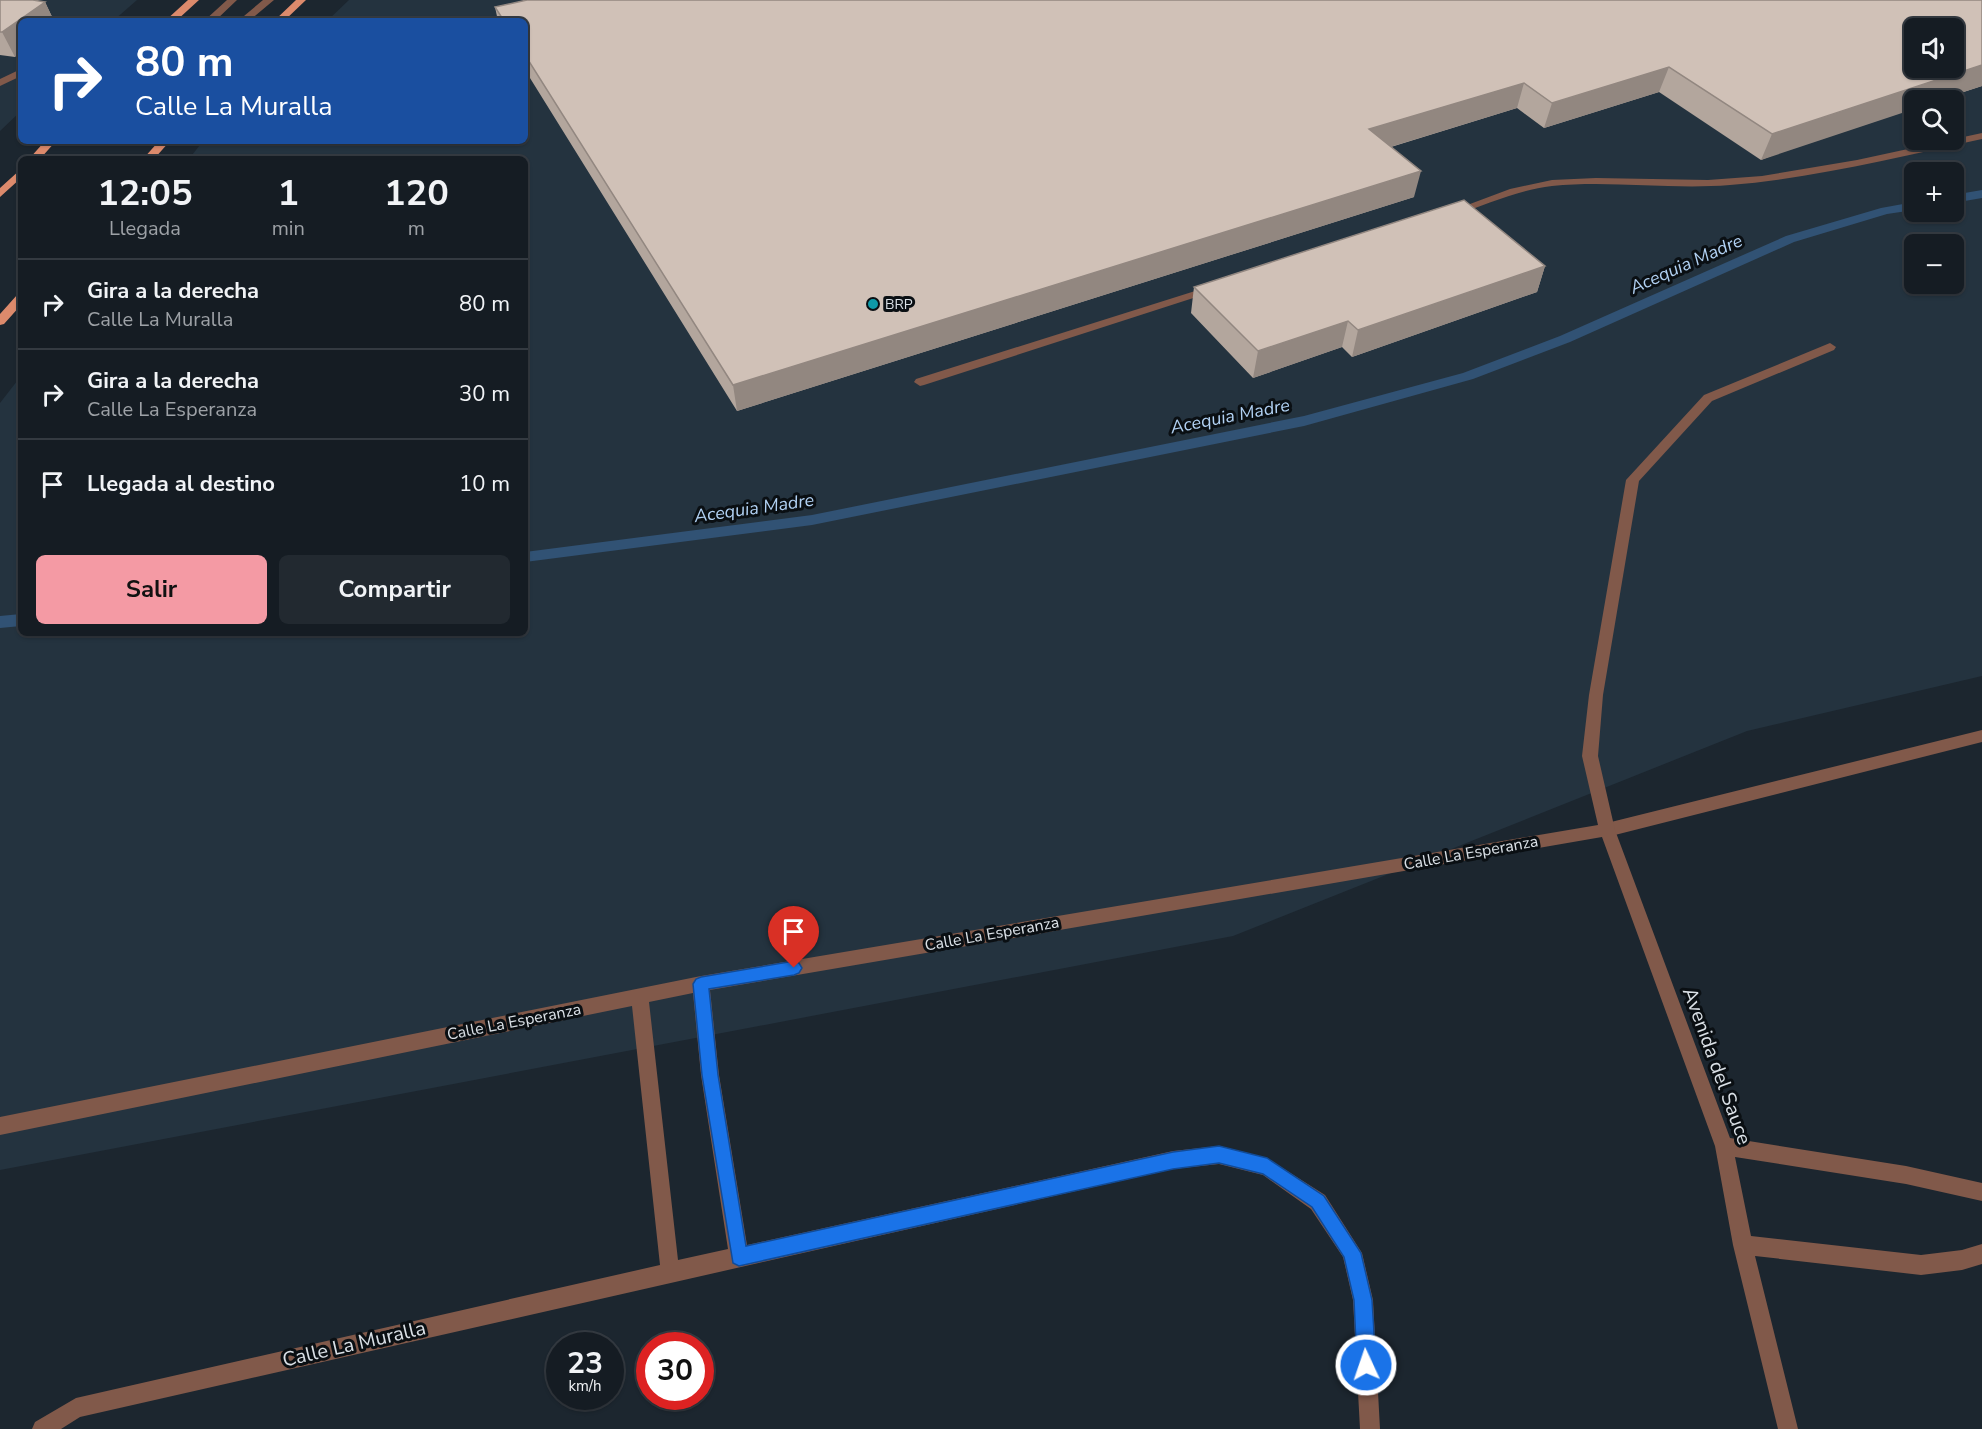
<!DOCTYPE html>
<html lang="es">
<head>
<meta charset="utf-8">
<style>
	:root { --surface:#151c23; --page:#222930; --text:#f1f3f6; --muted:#9da1a6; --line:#343a41; --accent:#f49aa4 }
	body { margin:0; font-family:"Nunito Sans",sans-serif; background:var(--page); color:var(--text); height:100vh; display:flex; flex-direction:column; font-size:22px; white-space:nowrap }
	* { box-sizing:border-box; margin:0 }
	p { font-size:20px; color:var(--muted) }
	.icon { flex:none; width:33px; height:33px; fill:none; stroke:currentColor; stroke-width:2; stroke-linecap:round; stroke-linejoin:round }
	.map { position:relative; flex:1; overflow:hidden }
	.panel { position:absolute; left:18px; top:156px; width:510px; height:480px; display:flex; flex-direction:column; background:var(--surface); border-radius:9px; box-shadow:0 2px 4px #0004,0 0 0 2px var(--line) }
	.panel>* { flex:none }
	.top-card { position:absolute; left:18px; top:18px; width:510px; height:126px; border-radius:9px; box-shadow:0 2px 4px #0004,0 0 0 2px var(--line); background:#1a4fa0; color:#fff; overflow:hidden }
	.fabs { position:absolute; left:1904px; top:18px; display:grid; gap:12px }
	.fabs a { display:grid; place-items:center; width:60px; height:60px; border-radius:9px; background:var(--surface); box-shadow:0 2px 4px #0004,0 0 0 2px var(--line); font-size:30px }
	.speed { position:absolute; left:546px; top:1332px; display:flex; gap:12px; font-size:30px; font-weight:700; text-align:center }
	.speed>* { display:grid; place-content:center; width:78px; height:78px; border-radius:50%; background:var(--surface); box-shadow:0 2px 4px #0004,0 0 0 2px var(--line); line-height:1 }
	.speed small { font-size:15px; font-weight:400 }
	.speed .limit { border:9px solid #d22; background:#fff; color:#111 }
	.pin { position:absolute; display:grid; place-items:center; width:51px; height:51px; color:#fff; margin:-62px -26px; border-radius:50% 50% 50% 0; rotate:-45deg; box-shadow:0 0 6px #0007 }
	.pin .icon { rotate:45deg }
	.me { position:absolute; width:66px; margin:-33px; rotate:357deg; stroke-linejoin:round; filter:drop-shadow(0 0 4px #0008) }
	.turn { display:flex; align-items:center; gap:21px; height:126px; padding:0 18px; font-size:27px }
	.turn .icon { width:78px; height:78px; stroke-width:2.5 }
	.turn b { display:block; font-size:42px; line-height:51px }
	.eta { display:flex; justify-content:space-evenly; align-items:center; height:102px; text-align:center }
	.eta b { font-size:36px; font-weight:700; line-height:42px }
	.action { display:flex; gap:12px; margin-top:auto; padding:12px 18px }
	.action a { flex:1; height:69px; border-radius:9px; background:var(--accent); color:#111; font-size:24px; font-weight:700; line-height:69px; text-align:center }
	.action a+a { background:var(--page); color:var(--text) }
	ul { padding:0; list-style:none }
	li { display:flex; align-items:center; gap:18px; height:90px; padding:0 18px; border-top:2px solid var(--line) }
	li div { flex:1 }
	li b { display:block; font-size:22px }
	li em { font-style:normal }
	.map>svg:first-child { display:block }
</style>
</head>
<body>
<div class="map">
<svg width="1982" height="1429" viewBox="0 0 1982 1429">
	<rect width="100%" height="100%" fill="#1c262f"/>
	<!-- built -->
	<path fill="#24333f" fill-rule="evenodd" d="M0 0H137L113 21H21V111L0 131Z
		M349 0H1982V676L1747 731 1233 936 0 1170V403L21 376V633H525V159H189L203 141H525V21H327ZM1914 28H1953V68H1914ZM1914 100H1953V140H1914ZM1914 172H1953V212H1914ZM1914 244H1953V284H1914Z"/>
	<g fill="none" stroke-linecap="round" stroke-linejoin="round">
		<!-- stream -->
		<path fill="#315274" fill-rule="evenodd" d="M1982 190V198L1953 203V195Z
			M1914 202V210L1887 214 1794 242 1570 342 1473 379 1304 426 812 525 525 562V552L812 515 1304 416 1463 373 1560 336 1786 236 1881 208Z
			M21 614V626L0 628V616Z"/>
		<!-- service -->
		<path fill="#81594a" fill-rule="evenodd" d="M227 0H237L215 21H204Z
			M263 0H274L249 21H238Z
			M21 69V76L0 86V79Z
			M1982 133V139C1899 157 1815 178 1730 185 1671 190 1611 180 1552 186 1519 190 1487 204 1456 215L1452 216 1446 213 1510 189 1552 180 1596 178 1708 180 1762 176 1857 160Z
			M1211 286 1217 289 1215 291 924 385 920 386 914 382 916 379Z
			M1982 730V742L1607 837 1601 835 1599 830 1601 825 1607 823Z"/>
		<!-- minor -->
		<path fill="#81594a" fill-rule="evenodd" d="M1830 343 1836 347 1834 350 1712 401 1639 481 1603 695 1598 756 1615 830 1730 1138 1906 1166 1982 1183V1201L1906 1184 1735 1157 1751 1236 1921 1255 1962 1250 1982 1244V1264L1962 1270 1921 1275 1755 1256 1798 1429H1778L1733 1245 1715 1146 1602 837 710 990 719 1075 747 1245 1173 1151 1219 1146 1267 1158 1325 1195 1362 1253 1373 1300 1380 1429H1360L1353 1300 1343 1257 1311 1209 1263 1175 1219 1164 1173 1169 80 1417 61 1429H32L35 1422 76 1398 660 1265 632 1006 0 1135V1117L701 976 1598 825 1582 756 1589 695 1626 480 1704 395ZM693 993 701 1075 728 1249 678 1260 649 1002Z"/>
		<!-- primary -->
		<path fill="#dc8a6c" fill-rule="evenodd" d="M188 0H199L176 21H165Z
			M296 0H306L284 21H274Z
			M45 141H56L40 159H29Z
			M159 141H170L154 159H143Z
			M21 169V178L0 197V188Z
			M21 294V305L4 324 0 325V314L17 295Z"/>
	</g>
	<!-- wall -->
	<path fill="#b3a69d" d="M0 0 45 2 54 21H21L15 57 0 55Z
		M527 0 1982 86 1939 100H1914L1761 160 1659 92 1544 128 1517 108 1391 147 1414 197 737 411 525 70V21H498L495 7Z
		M1545 266 1537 292 1352 357 1342 347 1253 378 1191 313 1194 287Z"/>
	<!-- shaded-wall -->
	<path fill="#928780" d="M45 2 54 21H21V53L15 57 2 32Z
		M1982 65V86L1939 100H1914V109L1761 160 1772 134Z
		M1669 67 1659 92 1544 128 1552 103Z
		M1524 83 1517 108 1364 155 1369 129Z
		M1421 171 1414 197 737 411 733 385Z
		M1545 266 1537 292 1352 357 1358 330Z
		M1348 321 1342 347 1253 378 1258 351Z"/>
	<!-- building -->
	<path fill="#d0c1b7" stroke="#928780" stroke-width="1.5" fill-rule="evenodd" d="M0 0H33L45 2 2 32H0Z
		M527 0H1982V65L1772 134 1669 67 1552 103 1524 83 1369 129 1421 171 733 385 525 55V21H504L495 7ZM1914 28H1953V68H1914Z
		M1464 200 1545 266 1358 330 1348 321 1258 351 1194 287Z"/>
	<!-- route -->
	<path fill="#1a73e8" stroke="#114b97" stroke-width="1.5" d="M794 961 799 963 802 968 799 973 794 975 709 989 718 1075 746 1246 1173 1152 1219 1146 1267 1158 1324 1196 1361 1253 1372 1300 1376 1365 1373 1371 1366 1374 1360 1371 1357 1365 1354 1300 1344 1257 1312 1207 1263 1174 1219 1163 1173 1169 739 1266 733 1263 702 1075 693 984 696 979 701 977Z"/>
	<!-- markers -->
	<circle fill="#0f9aa8" stroke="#0a0f13" stroke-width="2" cx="873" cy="304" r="6"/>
	<g text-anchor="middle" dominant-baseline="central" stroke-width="6" stroke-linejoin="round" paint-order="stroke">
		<!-- far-poi labels -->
		<g font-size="14" fill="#dae0e6" stroke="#0a0f13" text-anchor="start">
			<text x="885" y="304">BRP</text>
		</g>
		<!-- street labels -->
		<g font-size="16" fill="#dae0e6" stroke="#0a0f13">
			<text transform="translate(1471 853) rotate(-10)">Calle La Esperanza</text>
			<text transform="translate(992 934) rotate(-10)">Calle La Esperanza</text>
			<text transform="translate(514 1022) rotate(-11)">Calle La Esperanza</text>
		</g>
		<!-- water labels -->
		<g font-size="18" font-style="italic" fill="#b1d1f3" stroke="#0a0f13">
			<text transform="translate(1686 264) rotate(-24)">Acequia Madre</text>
			<text transform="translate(1230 416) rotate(-11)">Acequia Madre</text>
			<text transform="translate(754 508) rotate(-8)">Acequia Madre</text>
		</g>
		<!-- near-street labels -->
		<g font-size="20" fill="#dae0e6" stroke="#0a0f13">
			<text transform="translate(1717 1066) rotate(70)">Avenida del Sauce</text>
			<text transform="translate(354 1344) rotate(-13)">Calle La Muralla</text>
		</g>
	</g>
</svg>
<div class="fabs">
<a><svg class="icon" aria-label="sound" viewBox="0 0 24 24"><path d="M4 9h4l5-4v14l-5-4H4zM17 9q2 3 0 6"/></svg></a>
<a><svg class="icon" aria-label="search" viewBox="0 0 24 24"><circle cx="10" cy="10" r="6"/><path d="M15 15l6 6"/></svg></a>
<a>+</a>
<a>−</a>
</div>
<div class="speed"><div>23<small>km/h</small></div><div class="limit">30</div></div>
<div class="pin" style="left:794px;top:968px;background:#d93025"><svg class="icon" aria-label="arrive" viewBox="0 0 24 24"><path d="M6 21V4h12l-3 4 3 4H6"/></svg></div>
<svg class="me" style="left:1366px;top:1365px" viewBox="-20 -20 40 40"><circle r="17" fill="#1a73e8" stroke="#fff" stroke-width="3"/><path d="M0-11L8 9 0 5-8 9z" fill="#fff"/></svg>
<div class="top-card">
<div class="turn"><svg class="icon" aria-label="right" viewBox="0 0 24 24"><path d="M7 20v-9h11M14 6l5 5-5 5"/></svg><div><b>80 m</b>Calle La Muralla</div></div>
</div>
<section class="panel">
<div class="eta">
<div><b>12:05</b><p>Llegada</p></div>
<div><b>1</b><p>min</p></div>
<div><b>120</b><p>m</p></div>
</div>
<ul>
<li><svg class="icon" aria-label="right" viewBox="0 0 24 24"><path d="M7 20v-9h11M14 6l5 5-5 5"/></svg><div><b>Gira a la derecha</b><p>Calle La Muralla</p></div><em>80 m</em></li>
<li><svg class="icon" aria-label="right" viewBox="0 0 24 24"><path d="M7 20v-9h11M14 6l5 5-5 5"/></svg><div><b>Gira a la derecha</b><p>Calle La Esperanza</p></div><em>30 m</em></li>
<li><svg class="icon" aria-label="arrive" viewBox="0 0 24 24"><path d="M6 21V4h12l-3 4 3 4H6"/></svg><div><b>Llegada al destino</b></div><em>10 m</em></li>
</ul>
<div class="action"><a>Salir</a><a>Compartir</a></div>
</section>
</div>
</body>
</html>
